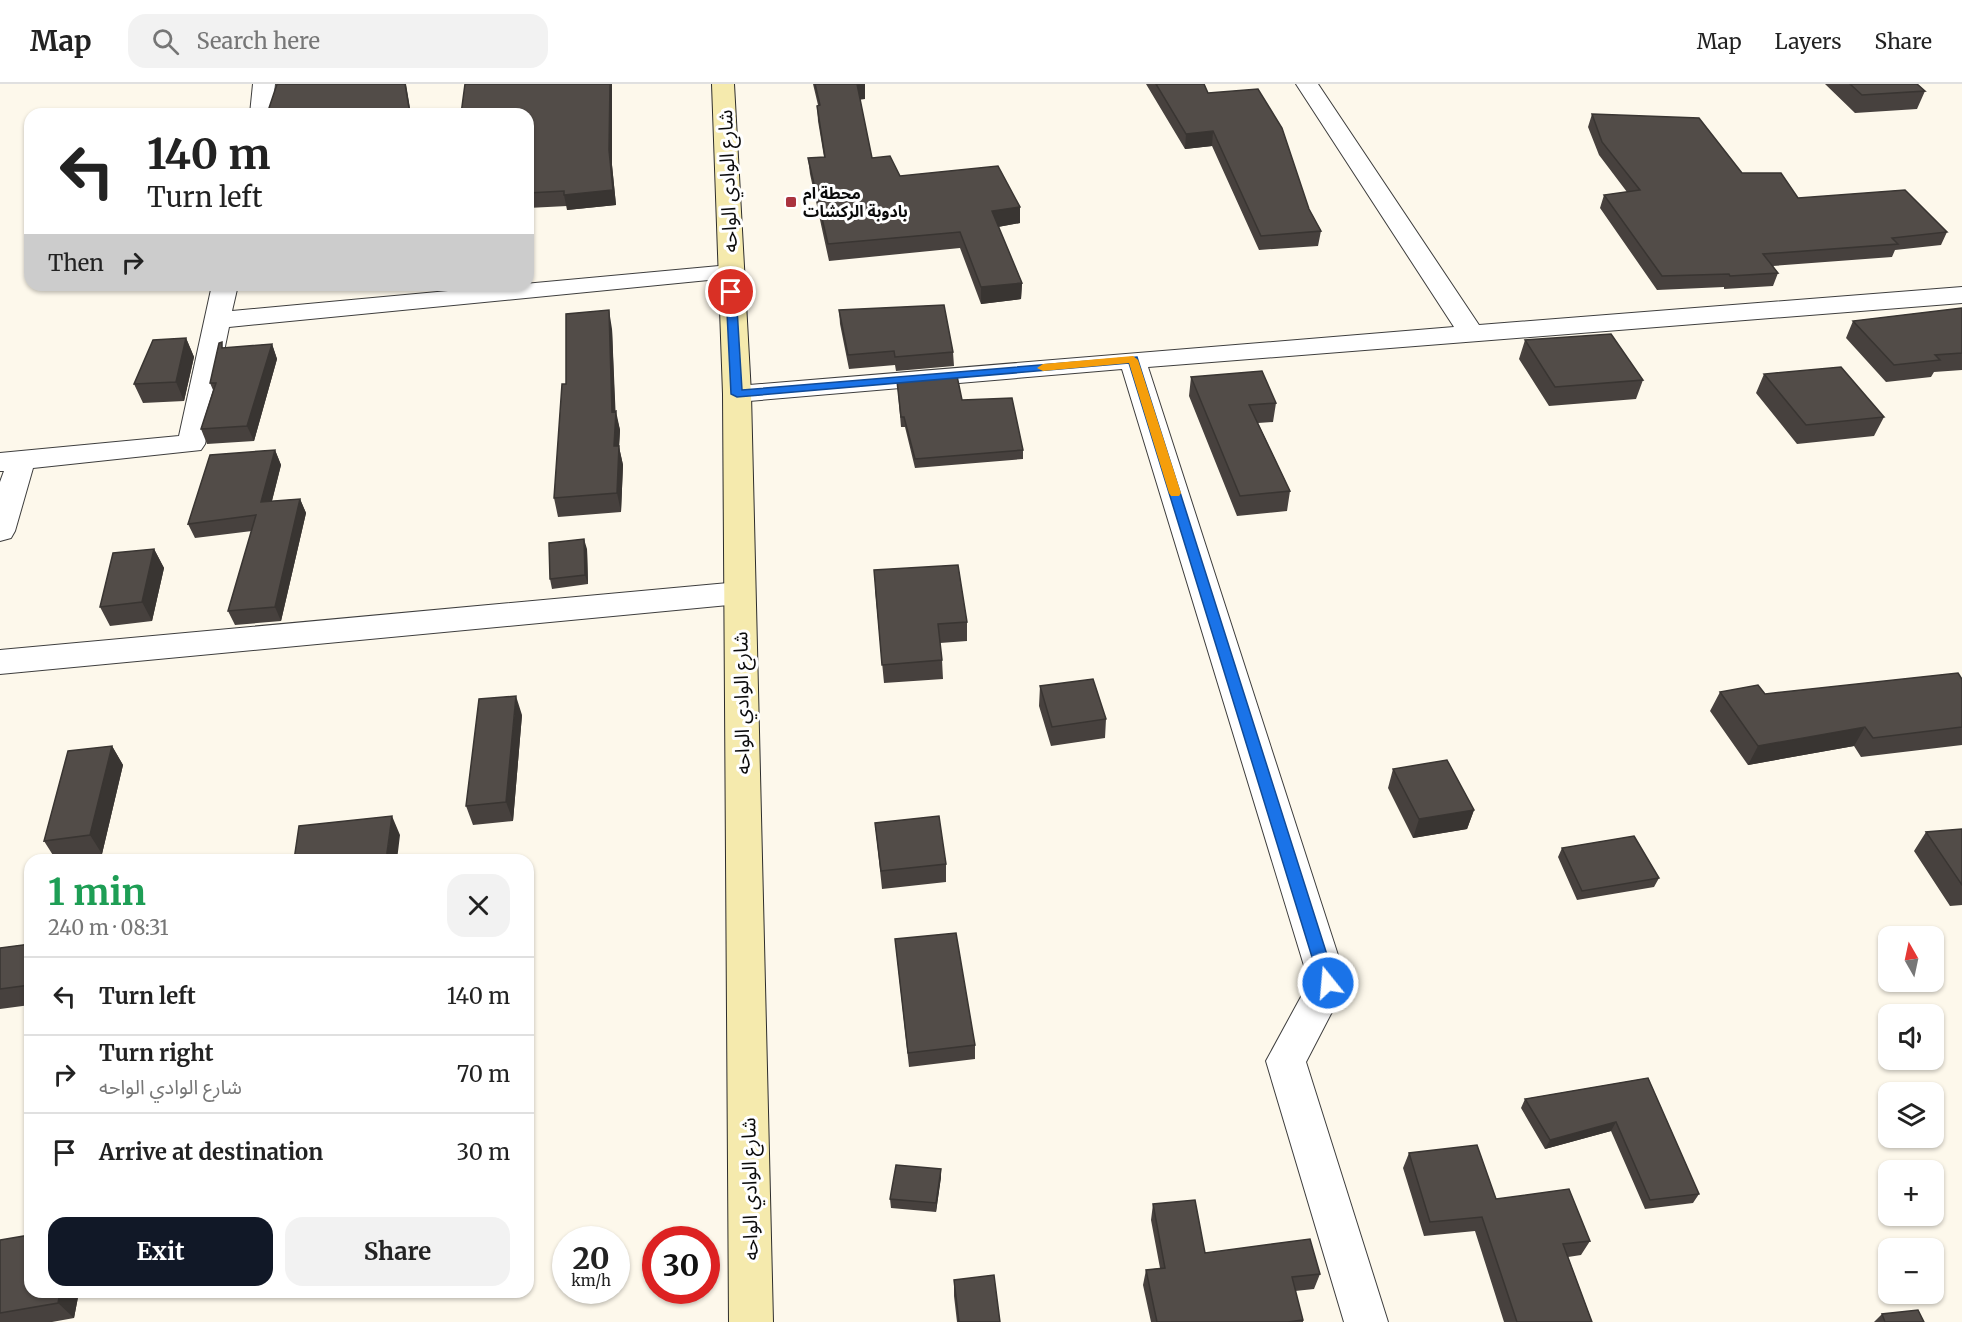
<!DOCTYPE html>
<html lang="en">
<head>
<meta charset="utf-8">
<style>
	:root { --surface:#fff; --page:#f2f2f2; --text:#222; --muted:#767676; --line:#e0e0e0; --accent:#111827 }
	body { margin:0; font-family:Merriweather,"Noto Sans Arabic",serif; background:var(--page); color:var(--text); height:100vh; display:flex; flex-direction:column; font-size:22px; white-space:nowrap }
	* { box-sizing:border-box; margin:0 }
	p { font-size:20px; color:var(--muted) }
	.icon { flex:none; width:33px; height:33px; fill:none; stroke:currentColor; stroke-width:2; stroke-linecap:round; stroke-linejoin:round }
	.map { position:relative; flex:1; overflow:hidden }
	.panel { position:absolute; left:24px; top:770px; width:510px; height:444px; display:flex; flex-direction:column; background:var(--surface); border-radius:18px; box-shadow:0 2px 4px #0004 }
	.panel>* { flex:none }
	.hud { position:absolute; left:24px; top:24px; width:510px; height:183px; border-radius:18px; box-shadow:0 2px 4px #0004; background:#fff; color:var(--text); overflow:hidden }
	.needle { width:39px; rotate:351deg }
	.buttons { position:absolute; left:1878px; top:842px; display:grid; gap:12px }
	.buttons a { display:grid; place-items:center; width:66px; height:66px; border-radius:12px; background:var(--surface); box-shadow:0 2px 4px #0004; font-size:30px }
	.speed { position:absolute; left:552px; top:1142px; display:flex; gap:12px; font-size:30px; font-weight:700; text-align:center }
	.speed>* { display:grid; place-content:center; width:78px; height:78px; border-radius:50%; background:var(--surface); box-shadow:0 2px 4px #0004; line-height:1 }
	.speed small { font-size:15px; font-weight:400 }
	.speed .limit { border:9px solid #d22; background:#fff; color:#111 }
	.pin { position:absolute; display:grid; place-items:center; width:51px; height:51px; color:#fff; margin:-26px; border:3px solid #fff; border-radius:50%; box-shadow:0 2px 6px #0007 }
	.me { position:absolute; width:66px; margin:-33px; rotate:343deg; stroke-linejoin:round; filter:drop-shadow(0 0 4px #0008) }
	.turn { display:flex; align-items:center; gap:21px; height:126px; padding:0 24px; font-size:27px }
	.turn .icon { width:78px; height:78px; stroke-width:2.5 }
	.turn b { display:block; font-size:42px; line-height:51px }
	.then { display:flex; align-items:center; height:57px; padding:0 24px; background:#0003; gap:12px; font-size:22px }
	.round { display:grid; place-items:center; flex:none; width:63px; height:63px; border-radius:18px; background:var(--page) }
	.head { display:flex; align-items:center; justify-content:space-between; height:102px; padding:0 24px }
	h1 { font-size:36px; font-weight:700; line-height:45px; color:#1e9e55 }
	.button { display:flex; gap:12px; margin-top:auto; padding:12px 24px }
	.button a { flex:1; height:69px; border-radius:18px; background:var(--accent); color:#fff; font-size:24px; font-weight:700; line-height:69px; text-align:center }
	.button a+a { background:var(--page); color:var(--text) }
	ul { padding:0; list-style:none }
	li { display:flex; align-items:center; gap:18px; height:78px; padding:0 24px; border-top:2px solid var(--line) }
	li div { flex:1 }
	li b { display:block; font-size:22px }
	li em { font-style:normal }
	header { display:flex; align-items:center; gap:36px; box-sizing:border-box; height:84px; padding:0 30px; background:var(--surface); border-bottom:2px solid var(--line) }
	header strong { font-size:28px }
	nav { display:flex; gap:33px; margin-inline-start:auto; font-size:21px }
	.search { width:420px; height:54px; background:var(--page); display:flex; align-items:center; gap:15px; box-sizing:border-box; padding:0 21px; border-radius:18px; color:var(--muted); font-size:22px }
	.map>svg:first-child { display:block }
</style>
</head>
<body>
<header>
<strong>Map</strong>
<div class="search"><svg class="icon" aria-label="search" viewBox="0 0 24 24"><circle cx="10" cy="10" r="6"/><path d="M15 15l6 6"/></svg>Search here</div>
<nav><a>Map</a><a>Layers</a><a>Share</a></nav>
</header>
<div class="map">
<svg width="1962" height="1238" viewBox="0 0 1962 1238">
	<rect width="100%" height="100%" fill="#fdf8eb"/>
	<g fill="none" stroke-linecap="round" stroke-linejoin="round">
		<!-- minor casing -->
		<g stroke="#3e3e3e" stroke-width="2">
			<path id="minor" d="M253 0H275L272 30H250Z
				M1296 0H1318L1479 241 1962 203V219L1148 283 1347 899 1306 978 1388 1238H1344L1266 977 1309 898 1122 285 737 318 727 316 723 310 727 304 737 302 1454 243Z
				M730 181 739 183 742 188 739 193 229 243 205 360 201 366 33 384 15 447 11 454 0 457V398L4 387H0V369L179 352 212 201H238L232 227Z
				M739 498 750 502 754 509 750 516 739 520 0 590V566Z"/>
		</g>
		<!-- secondary casing -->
		<g stroke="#2d2d2d" stroke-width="2">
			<path id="secondary" d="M712 0H734L751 310 773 1238H729L723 310Z"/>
		</g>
		<!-- minor -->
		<use href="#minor" fill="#fff" fill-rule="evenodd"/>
		<!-- secondary -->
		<use href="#secondary" fill="#f5eaad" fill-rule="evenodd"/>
	</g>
	<!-- wall -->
	<path fill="#47413e" d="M465 0H612V81L616 121 567 126V122L528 124V30Z
		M813 0H865V15H860L872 74 900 92 1020 123V139L998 143 1022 199 1021 215 981 220 960 164 829 177 810 90 808 74 824 73 818 37 817 22 818 21Z
		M1146 0H1204L1208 9 1309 125 1321 147 1318 162 1259 166 1212 62 1185 65Z
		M1825 0H1917L1925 7 1917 25 1855 29Z
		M1592 30 1742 89 1798 114 1947 148 1941 161 1895 166 1892 173 1773 182 1778 189 1773 202 1724 205V203L1657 206 1600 124 1604 111 1627 108 1599 71 1588 43Z
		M1962 224V286L1934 288 1931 293 1886 298 1846 254 1853 237Z
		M839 226 953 268 954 282 896 287 895 281 849 285 840 240Z
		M612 245 615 327 620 346 619 363 623 381 621 428 558 433 554 414 566 300Z
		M186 254 194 273 184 317 143 319 134 300Z
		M1525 256 1643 296 1636 315 1549 322 1519 275Z
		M272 260 277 275 254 357 207 360 201 345 213 306 210 299 224 264Z
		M1764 290 1884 333 1874 352 1797 360 1756 309Z
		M1191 293 1276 319 1273 338 1258 339 1290 407 1287 427 1237 432 1189 312Z
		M897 297 962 316 1023 366V375L915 384 905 343H901Z
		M275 366 281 381 272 417 300 415 306 429 281 537 235 541 228 527 252 447 195 454 188 440Z
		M154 465 164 484 152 537 110 542 100 523Z
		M587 465 588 500 552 505 550 495Z
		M875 505 967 538V557L940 559 942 576 943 595 884 599Z
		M1962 595V661L1861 673 1854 662 1748 681 1710 627 1720 608 1765 610Z
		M1040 602 1106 635 1105 654 1051 662 1039 622Z
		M522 631 513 737 473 741 466 722Z
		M112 662 123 681 102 770 56 776 44 757Z
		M1393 685 1474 726 1467 745 1413 754 1388 704Z
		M875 739 946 780V798L882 805Z
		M1962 745V821L1950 822 1914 767 1926 748Z
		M1562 764 1659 794 1654 803 1577 816 1558 773Z
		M895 855 975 961V975L909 983Z
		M30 860V921L0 925V864Z
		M1648 994 1699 1110 1693 1119 1645 1125 1611 1047 1545 1065 1521 1024 1525 1015Z
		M1409 1069 1496 1115 1590 1157 1581 1171 1568 1173 1592 1238H1504L1475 1147 1424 1152 1403 1084Z
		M941 1093 936 1128 891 1124 890 1115Z
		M1153 1120 1205 1169 1320 1190 1314 1205 1295 1207 1303 1236V1238H1151L1143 1201 1146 1186 1160 1184 1151 1136Z
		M0 1156 79 1208 74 1234 52 1238H0Z
		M954 1196 1000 1238H957L954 1212Z
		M1882 1230 1924 1238H1874Z"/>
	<!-- shaded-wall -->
	<path fill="#393532" d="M405 0H406L411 30H410Z
		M610 0H612V81L616 121 567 126 564 111Z
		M857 0H865V15L858 16Z
		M1213 47 1212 62 1185 65 1186 50Z
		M1020 123V139L992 144V127Z
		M1022 199 1021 215 981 220V203Z
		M609 226 612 245 616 338V327L620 346 619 363 623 381 621 428 617 409 612 328Z
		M186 254 194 273 184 317 176 298Z
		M272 260 277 275 254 357 247 342Z
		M275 366 281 381 268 432 261 418Z
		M300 415 306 429 281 537 275 523Z
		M584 455 587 465 588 500 585 491Z
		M154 465 164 484 152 537 142 518Z
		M516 612 522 631 513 737 506 718Z
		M1865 643 1854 662 1748 681 1758 662Z
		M112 662 123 681 102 770 90 751Z
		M1474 726 1467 745 1413 754 1419 735Z
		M392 732 400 751 397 776H386Z
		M1616 1038 1611 1047 1545 1065 1550 1056Z
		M941 1085V1093L936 1128V1119Z
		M60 1208H79L74 1234 58 1219Z"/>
	<!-- building -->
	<path fill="#524c48" stroke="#393532" stroke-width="1.5" d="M277 0H405L410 30H267Z
		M465 0H610L609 66 613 106 564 111V107L528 109V30H461Z
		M815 0H860H857L872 74 890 72 900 92 998 82 1020 123 992 127 1022 199 981 203 960 148 828 160 808 74 825 73 817 22 820 21Z
		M1156 0H1204L1208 9 1258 5 1282 44 1309 125 1321 147 1261 152 1213 47 1186 50Z
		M1850 0H1917L1925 7 1862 11Z
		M1592 30 1699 34 1742 89H1781L1798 114 1905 106 1947 148 1892 154 1898 160 1763 170 1778 189 1730 192 1729 190 1662 192 1604 111 1640 106 1602 58Z
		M944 221 953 268 895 273 894 267 848 271 839 226Z
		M1962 224V269L1935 271 1940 276 1894 281 1853 237Z
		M609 226 612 328 616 327 614 362H619L617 409 554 414 562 300H566V230Z
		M1611 250 1643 296 1555 303 1525 256Z
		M186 254 176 298 134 300 153 256Z
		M222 258V264L272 260 247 342 201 345 216 299H210L219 259Z
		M1841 283 1884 333 1806 341 1764 290Z
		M1262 287 1276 319 1249 321 1290 407 1240 412 1191 293Z
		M957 292 962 316 1012 314 1023 366 915 375 904 333H901L897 297Z
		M275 366 261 418 300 415 275 523 228 527 256 431 188 440 210 371Z
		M584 455 585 491 550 495 549 459Z
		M154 465 142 518 100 523 113 469Z
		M958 481 967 538 938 540 942 576 882 581 874 486Z
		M1958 589 1962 595V643L1873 654 1865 643 1758 662 1720 608 1758 601 1765 610Z
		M1093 595 1106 635 1052 643 1040 602Z
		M516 612 506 718 466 722 479 615Z
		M112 662 90 751 44 757 68 667Z
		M1447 676 1474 726 1419 735 1393 685Z
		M392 732 386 776H294L299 742Z
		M939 732 946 780 881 787 875 739Z
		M1962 745V801L1926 748Z
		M1634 752 1659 794 1582 807 1562 764Z
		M956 849 975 961 908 969 895 855Z
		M30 860V901L0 905V864Z
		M1648 994 1699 1110 1650 1116 1616 1038 1550 1056 1525 1015Z
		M1477 1061 1496 1115 1569 1105 1590 1157 1563 1160 1592 1238H1517L1482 1133 1430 1138 1409 1069Z
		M896 1081 941 1085 936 1119 890 1115Z
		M1195 1116 1205 1169 1310 1155 1320 1190 1292 1193 1303 1236 1288 1238H1157L1146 1186 1165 1184 1153 1120Z
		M30 1151V1208H60L58 1219 0 1229V1156Z
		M994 1191 1000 1238H959L954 1196Z
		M1918 1226 1924 1238H1885L1882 1230Z"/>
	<!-- route -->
	<path fill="#1a73e8" stroke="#114b97" stroke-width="1.5" d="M731 205 736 208 742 306 1137 273 1336 899 1334 904 1328 906 1322 904 1320 899 1129 279 737 313 731 310 726 208Z"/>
	<!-- slow -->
	<path fill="#f59e0b" d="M1133 272 1138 276 1181 409 1179 412H1171L1169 409 1129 279 1043 287 1037 284 1043 280Z"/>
	<!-- markers -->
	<rect fill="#aa333e" stroke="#fff" stroke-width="2" x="785" y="112" width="12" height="12" rx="3"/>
	<g text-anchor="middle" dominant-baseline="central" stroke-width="6" stroke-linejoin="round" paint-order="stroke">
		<!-- far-poi labels -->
		<g font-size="16" font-weight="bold" fill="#0b0b0b" stroke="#fff" text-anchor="start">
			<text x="803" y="109">محطة ام<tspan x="803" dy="18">بادوبة الركشات</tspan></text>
		</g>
		<!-- street labels -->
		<g font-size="20" fill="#0b0b0b" stroke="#fff">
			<text transform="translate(727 97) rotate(-92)">شارع الوادي الواحه</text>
			<text transform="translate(741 619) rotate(-91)">شارع الوادي الواحه</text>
			<text transform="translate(749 1105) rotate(-91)">شارع الوادي الواحه</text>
		</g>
	</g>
</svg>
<div class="buttons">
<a><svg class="needle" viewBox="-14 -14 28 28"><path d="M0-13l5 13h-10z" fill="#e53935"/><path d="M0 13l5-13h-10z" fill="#767676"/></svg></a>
<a><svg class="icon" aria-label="sound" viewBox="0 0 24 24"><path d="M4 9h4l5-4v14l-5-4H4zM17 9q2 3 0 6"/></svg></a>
<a><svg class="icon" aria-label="layers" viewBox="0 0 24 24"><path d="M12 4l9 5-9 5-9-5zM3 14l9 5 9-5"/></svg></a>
<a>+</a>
<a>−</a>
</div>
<div class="speed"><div>20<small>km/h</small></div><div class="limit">30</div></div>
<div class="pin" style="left:731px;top:208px;background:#d93025"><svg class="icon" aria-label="arrive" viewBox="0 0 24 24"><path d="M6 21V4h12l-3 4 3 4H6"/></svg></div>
<svg class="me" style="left:1328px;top:899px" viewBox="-20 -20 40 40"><circle r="17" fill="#1a73e8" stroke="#fff" stroke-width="3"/><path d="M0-11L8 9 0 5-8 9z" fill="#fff"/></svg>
<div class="hud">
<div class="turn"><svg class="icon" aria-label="left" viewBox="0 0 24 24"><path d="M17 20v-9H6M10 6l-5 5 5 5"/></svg><div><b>140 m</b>Turn left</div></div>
<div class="then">Then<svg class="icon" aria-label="right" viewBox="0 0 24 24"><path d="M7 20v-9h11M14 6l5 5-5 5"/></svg></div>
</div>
<section class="panel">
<div class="head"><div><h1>1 min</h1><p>240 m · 08:31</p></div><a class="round"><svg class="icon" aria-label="close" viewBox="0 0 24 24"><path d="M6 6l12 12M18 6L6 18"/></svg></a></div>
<ul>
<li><svg class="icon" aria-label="left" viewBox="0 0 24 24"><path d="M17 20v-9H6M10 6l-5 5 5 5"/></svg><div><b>Turn left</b></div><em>140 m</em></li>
<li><svg class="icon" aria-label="right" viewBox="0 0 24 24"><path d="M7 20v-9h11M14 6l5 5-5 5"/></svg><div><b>Turn right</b><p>شارع الوادي الواحه</p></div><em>70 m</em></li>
<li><svg class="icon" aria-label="arrive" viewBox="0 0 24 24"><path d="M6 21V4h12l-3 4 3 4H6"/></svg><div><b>Arrive at destination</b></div><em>30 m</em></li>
</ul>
<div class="button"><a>Exit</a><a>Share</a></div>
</section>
</div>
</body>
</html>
